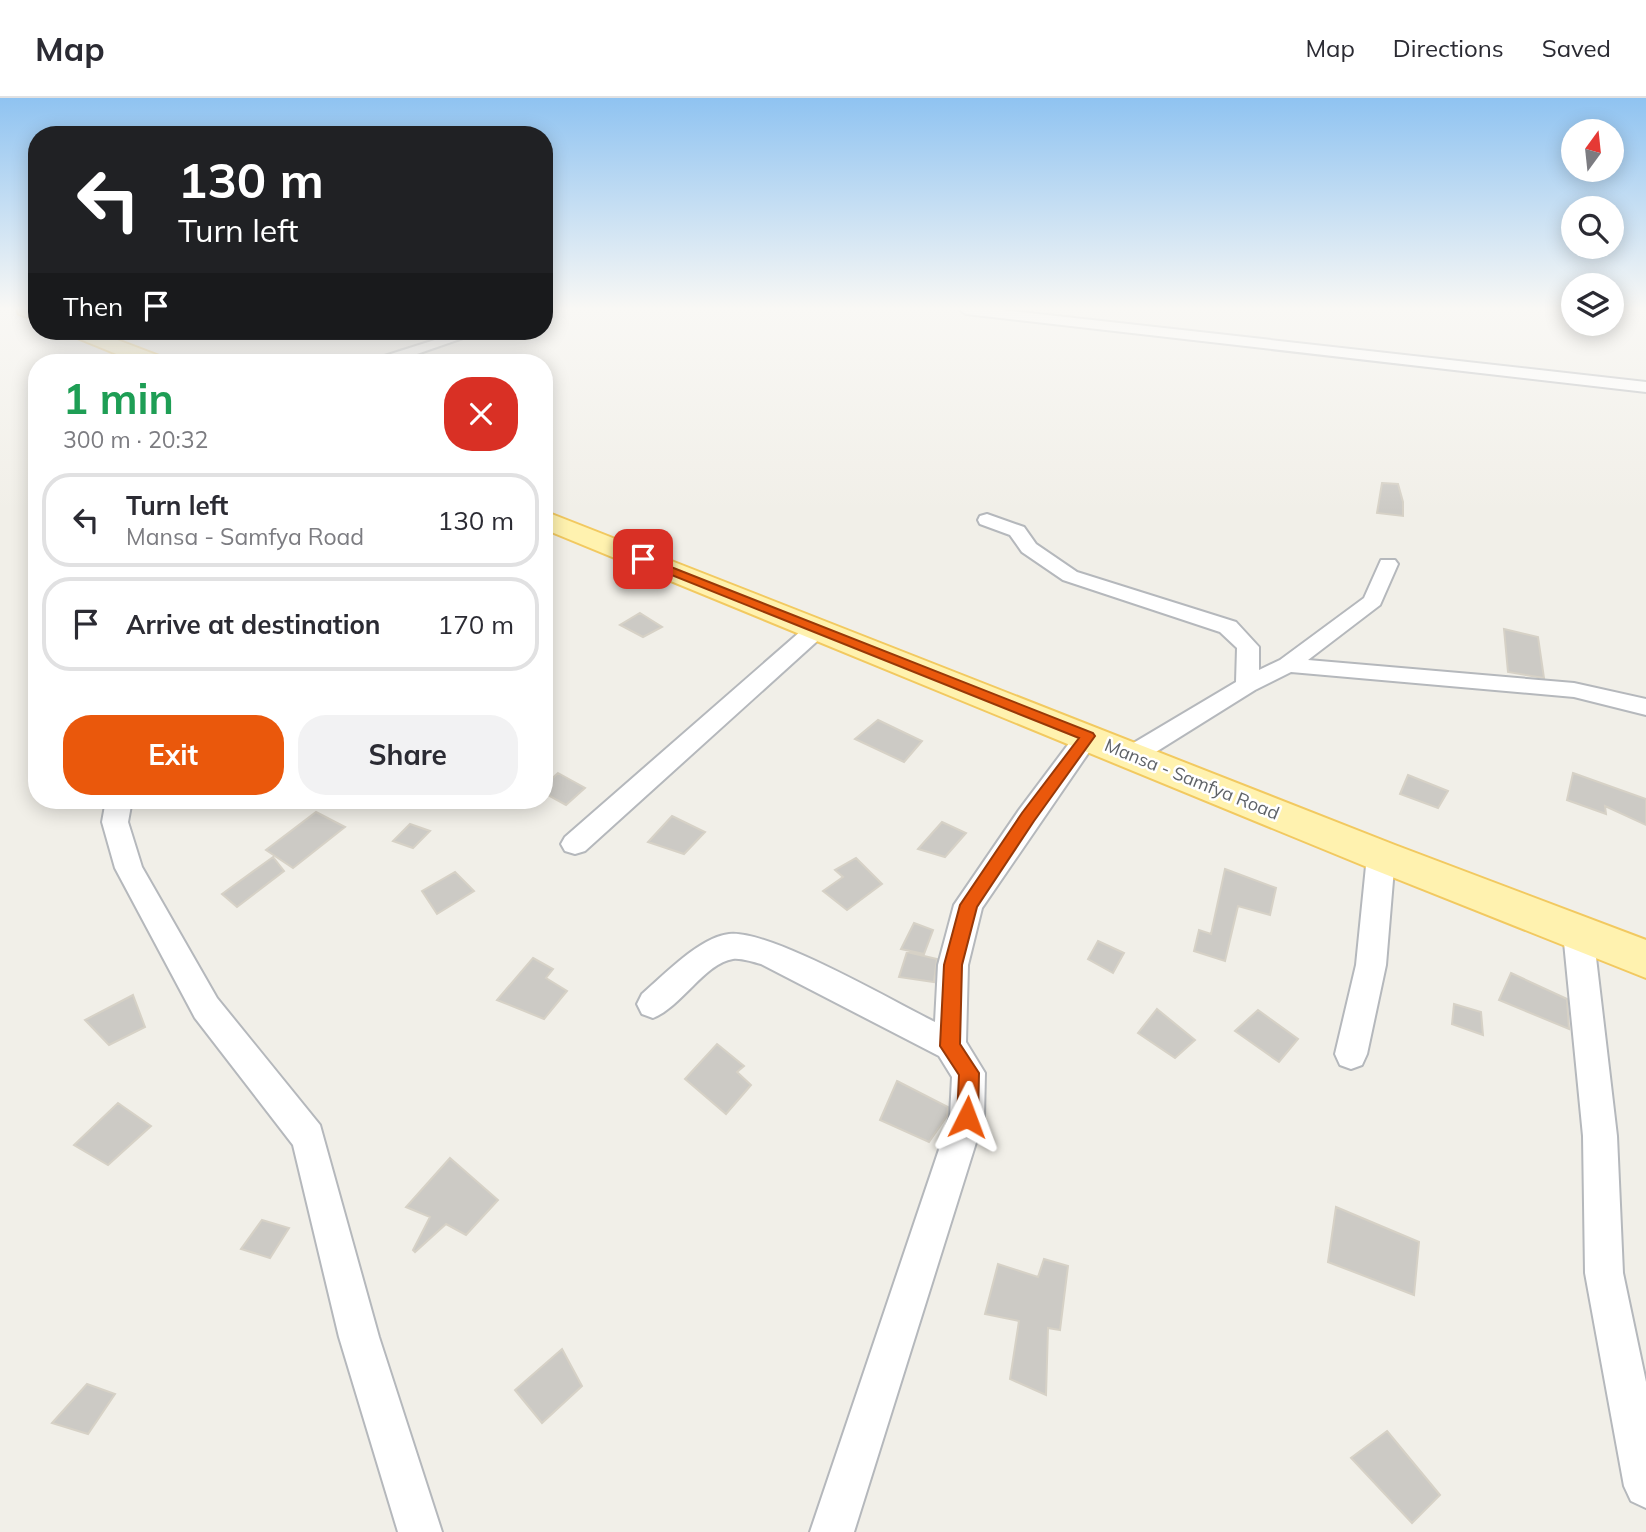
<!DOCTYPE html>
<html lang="en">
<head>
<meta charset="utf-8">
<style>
	:root { --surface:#fff; --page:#f2f2f3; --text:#2b2b33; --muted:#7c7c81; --line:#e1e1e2; --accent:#ea580c }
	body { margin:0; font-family:Mulish,sans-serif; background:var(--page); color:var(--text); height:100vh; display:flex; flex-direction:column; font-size:26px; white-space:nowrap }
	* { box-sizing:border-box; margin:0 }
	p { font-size:23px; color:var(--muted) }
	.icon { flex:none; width:38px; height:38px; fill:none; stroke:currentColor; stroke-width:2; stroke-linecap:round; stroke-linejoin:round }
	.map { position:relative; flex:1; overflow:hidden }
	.side { position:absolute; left:28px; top:256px; width:525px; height:455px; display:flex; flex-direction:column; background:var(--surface); border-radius:28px; box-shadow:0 4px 18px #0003 }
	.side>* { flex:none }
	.hud { position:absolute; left:28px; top:28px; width:525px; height:214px; border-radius:28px; box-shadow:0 4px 18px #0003; background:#202124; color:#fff; overflow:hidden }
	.needle { width:46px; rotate:15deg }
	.buttons { position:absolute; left:1561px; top:21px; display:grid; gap:14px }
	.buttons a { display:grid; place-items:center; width:63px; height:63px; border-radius:50%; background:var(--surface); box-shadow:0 4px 18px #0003; font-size:35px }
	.pin { position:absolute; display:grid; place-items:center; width:60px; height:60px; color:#fff; margin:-30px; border-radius:14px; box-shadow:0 4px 10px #0006 }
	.me { position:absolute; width:77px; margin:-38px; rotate:3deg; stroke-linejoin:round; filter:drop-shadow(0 0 5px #0008) }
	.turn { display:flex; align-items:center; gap:24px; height:147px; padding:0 35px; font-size:32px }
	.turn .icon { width:91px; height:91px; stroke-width:2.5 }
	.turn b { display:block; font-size:49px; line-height:60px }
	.then { display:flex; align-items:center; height:66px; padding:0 35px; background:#0003; gap:14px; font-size:26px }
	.round { display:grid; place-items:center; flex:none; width:74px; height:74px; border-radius:28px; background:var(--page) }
	.overview { display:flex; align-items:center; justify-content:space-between; height:119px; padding:0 35px }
	h1 { font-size:42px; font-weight:700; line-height:52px; color:#1e9e55 }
	.button { display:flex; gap:14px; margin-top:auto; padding:14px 35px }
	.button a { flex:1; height:80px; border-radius:28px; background:var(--accent); color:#fff; font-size:28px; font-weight:700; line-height:80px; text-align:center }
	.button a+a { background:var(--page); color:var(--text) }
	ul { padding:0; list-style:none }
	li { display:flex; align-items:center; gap:21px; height:94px; margin:0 14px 10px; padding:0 21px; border:4px solid var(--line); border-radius:28px }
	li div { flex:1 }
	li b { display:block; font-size:26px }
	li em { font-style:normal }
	header { display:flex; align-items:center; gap:42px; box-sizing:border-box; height:98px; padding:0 35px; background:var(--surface); border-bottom:2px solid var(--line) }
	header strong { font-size:33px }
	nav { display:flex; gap:38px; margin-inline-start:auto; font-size:24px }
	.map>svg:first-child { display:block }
</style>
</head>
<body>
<header>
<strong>Map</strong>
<nav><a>Map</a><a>Directions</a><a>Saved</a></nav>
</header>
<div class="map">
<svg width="1646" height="1434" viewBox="0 0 1646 1434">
	<rect width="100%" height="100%" fill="#f1efe8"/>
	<!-- building -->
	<path fill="#cccac5" stroke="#d6d1c6" stroke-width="2" d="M1382 385 1398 386 1403 404V418L1377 415Z
		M640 515 662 529 643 539 620 527Z
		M1504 531 1538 539 1544 580 1508 574Z
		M878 622 922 643 904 664 855 641Z
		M558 675 585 690 566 707 544 695V688Z
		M1573 675 1646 701V727L1605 708 1606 716 1567 702Z
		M1408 677 1448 693 1438 710 1400 696Z
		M316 714 345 729 293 770 266 752Z
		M672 718 705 734 684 756 648 744Z
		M942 724 966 735 945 759 918 751Z
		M410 726 430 733 413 750 393 743Z
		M273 759 284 773 237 809 222 796Z
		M856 760 882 786 847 812 823 793 843 779 835 772Z
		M1225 771 1276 790 1270 817 1238 808 1225 863 1194 853 1199 832 1211 836Z
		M455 774 474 793 437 816 422 793Z
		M914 825 933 832 924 856 901 851Z
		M1098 843 1124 855 1113 875 1088 861Z
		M907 854 937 861 934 884 899 879Z
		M533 860 553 871 546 880 567 893 544 921 497 902Z
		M1511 875 1567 901 1569 931 1499 902Z
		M133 897 145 929 109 947 85 922Z
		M1454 906 1481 914 1483 937 1452 926Z
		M1157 911 1195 942 1175 960 1138 935Z
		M1258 912 1298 941 1279 964 1235 933Z
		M717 946 744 968 737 974 751 987 726 1016 685 981Z
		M897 983 948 1009 947 1018 929 1044 880 1022Z
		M118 1005 151 1028 108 1067 74 1047Z
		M450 1060 498 1102 466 1137 446 1126 415 1154 413 1152 430 1119 406 1109Z
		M1336 1109 1419 1144 1414 1197 1328 1164Z
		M262 1122 289 1130 270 1160 241 1151Z
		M1044 1161 1068 1168 1060 1232 1048 1230 1046 1297 1010 1281 1019 1223 985 1216 998 1166 1038 1179Z
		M562 1251 582 1288 542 1325 515 1292Z
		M87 1286 115 1296 88 1336 52 1325Z
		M1387 1333 1440 1397 1412 1425 1351 1360Z"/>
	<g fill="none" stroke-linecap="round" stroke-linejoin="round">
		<!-- minor casing -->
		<g stroke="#b5b8bc" stroke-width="4">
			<path id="minor" d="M960 212H1003L1646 284V294L966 216Z
				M463 233H483L394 264H373L375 261Z
				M987 416 1024 429 1036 446 1077 474 1236 524 1259 549V572L1280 562 1364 500 1381 462H1395L1398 466 1380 507 1308 562 1574 585 1646 601V617L1574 599 1291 574 1255 592 1143 662 1134 665 1125 662 1122 656 1125 650 1236 584 1237 550 1220 534 1063 482 1022 454 1010 437 980 426 978 422 980 418Z
				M817 525 825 526 828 531 825 536 585 753 575 756 565 753 561 746 565 739 809 526Z
				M1088 630 1097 632 1100 638 982 810 968 867 966 944 985 975 984 1019 854 1434H810L950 1019 952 979 939 958 761 866C753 864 741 860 733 861 705 865 681 909 653 920L642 916 637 906 642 896C664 877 700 839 729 836 769 831 894 904 935 924L938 867 954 807 1019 712 1079 632Z
				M106 702H132L128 724 142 769 217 900 320 1027 379 1239 442 1434H398L339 1239 293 1047 195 920 115 770 102 724Z
				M1381 747 1391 751 1395 758 1386 867 1367 956 1362 967 1351 971 1340 967 1335 956 1356 867 1367 758 1371 751Z
				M1578 822 1588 825 1593 834 1617 1038 1623 1175 1646 1284V1410L1631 1403 1624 1388 1585 1175 1583 1038 1563 834 1568 825Z"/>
		</g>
		<!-- primary casing -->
		<g stroke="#f2c960" stroke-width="4">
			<path id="primary" d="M17 212H37V223L19 216Z
				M67 233H94L162 259 165 264H136L70 237Z
				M544 413 1395 747 1646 842V880L1367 769 544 431Z"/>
		</g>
		<!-- minor -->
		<use href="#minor" fill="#fff" fill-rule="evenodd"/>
		<!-- primary -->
		<use href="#primary" fill="#fff2af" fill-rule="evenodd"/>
	</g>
	<!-- sky -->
	<linearGradient id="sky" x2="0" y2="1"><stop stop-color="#8fc3f1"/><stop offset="0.51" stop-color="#f9f8f5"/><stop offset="1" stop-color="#f9f8f5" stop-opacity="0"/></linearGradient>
	<rect width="1646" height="413" fill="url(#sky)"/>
	<!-- route -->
	<path fill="#ea580c" stroke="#983908" stroke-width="2" d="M643 458 1093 635 1095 638 1034 723 977 809 962 867 960 946 979 975 978 1019 975 1026 967 1029 960 1026 957 1019 959 977 940 948 944 867 960 807 1022 715 1079 640 639 464 638 461Z"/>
	<g text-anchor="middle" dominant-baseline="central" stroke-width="5" stroke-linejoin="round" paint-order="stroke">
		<!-- street labels -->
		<g font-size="18" fill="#5f6368" stroke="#fff">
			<text transform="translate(1192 681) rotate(22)">Mansa - Samfya Road</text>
		</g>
	</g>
</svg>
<div class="buttons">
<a><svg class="needle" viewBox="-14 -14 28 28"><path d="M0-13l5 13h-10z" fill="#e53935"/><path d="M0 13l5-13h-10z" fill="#7c7c81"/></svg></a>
<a><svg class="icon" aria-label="search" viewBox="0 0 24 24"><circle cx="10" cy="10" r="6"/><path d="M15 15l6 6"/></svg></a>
<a><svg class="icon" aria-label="layers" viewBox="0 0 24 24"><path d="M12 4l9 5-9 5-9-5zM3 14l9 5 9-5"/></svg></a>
</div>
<div class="pin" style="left:643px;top:461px;background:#d93025"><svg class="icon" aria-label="arrive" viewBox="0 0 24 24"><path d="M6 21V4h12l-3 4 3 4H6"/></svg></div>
<svg class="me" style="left:967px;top:1019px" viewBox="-20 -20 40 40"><path d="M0-17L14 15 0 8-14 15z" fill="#ea580c" stroke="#fff" stroke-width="4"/></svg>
<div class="hud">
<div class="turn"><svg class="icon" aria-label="left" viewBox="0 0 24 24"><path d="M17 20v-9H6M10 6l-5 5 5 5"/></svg><div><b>130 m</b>Turn left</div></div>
<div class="then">Then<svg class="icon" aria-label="arrive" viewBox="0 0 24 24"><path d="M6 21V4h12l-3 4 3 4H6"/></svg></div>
</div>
<section class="side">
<div class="overview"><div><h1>1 min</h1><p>300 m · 20:32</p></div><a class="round" style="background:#d93025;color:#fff"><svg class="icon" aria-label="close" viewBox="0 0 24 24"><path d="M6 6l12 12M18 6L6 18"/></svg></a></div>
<ul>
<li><svg class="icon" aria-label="left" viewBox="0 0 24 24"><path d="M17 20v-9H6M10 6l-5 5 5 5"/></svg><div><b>Turn left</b><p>Mansa - Samfya Road</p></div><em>130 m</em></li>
<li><svg class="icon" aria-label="arrive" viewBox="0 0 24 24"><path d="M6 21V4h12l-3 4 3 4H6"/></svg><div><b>Arrive at destination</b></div><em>170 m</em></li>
</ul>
<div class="button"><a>Exit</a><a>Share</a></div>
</section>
</div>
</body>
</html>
